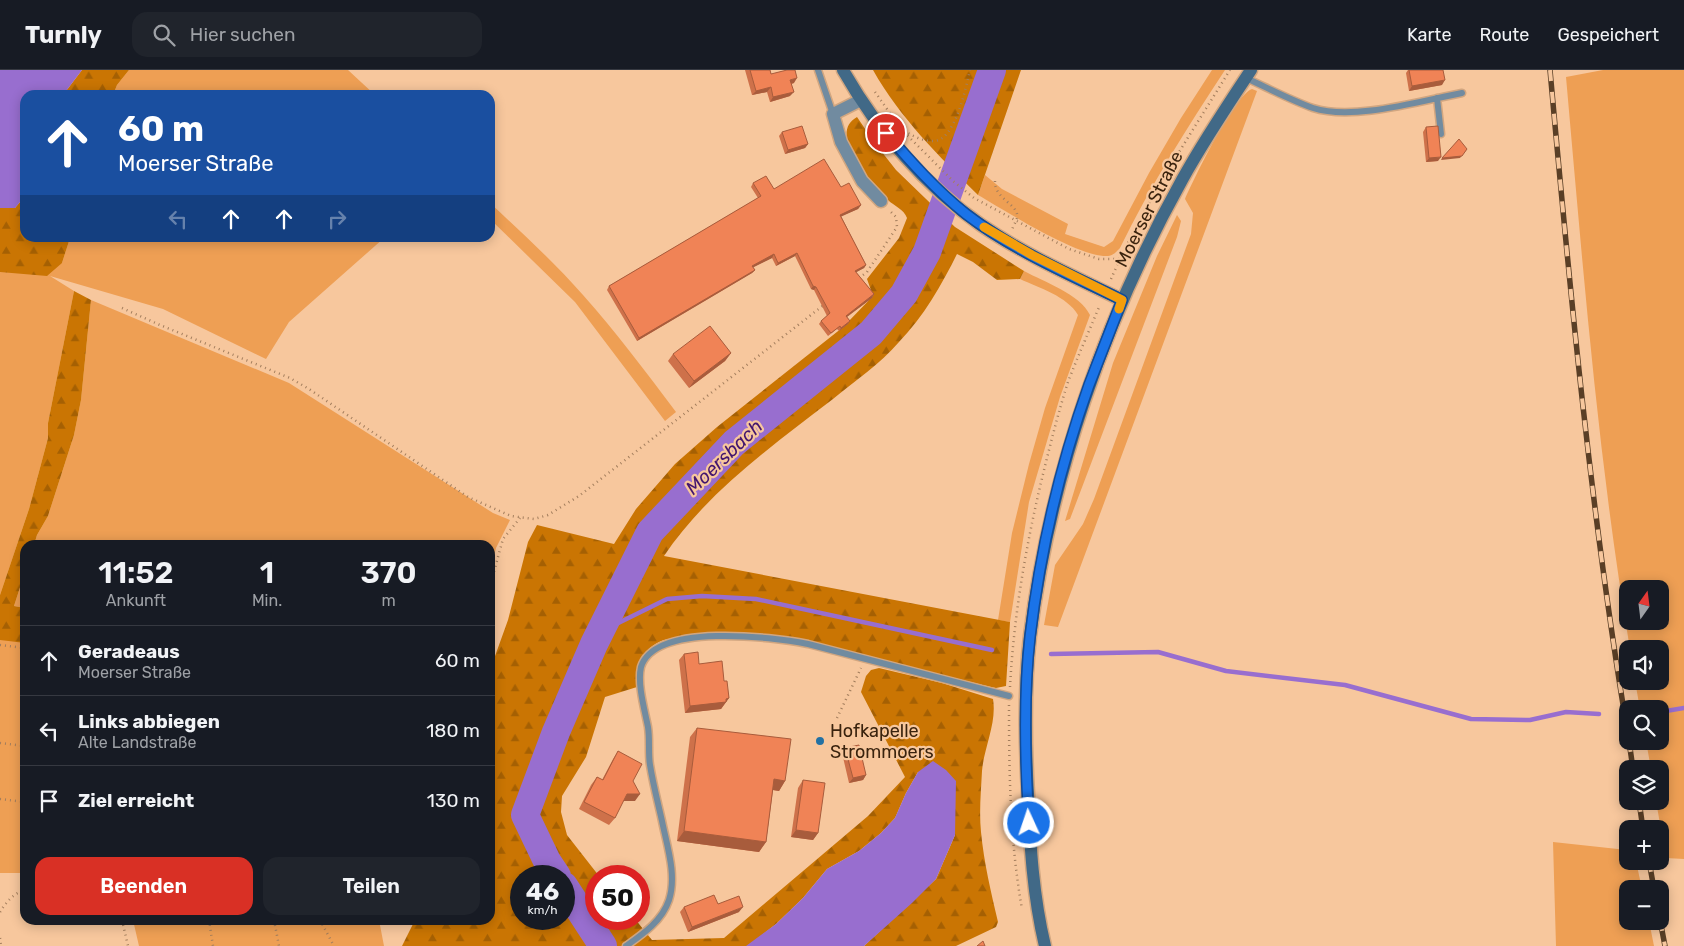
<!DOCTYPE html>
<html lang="de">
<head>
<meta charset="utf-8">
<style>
	:root { --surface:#171b24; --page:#20242c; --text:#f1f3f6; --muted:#9ea1a6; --line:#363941; --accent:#d93025 }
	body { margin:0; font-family:Rubik,sans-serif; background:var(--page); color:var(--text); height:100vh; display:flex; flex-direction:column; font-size:19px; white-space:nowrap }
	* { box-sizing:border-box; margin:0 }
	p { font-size:16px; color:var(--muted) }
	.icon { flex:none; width:28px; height:28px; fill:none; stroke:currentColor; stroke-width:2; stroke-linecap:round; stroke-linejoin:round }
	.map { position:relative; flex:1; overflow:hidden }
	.drawer { position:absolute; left:20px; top:470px; width:475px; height:385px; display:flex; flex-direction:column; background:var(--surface); border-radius:15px; box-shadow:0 2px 12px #0003 }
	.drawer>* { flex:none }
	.top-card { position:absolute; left:20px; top:20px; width:475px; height:152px; border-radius:15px; box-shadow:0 2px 12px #0003; background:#1a4fa0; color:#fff; overflow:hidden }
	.needle { width:32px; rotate:14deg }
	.fabs { position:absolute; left:1619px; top:510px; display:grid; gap:10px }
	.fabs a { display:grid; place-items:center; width:50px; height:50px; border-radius:10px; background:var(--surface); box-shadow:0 2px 12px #0003; font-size:25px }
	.speed { position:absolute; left:510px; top:795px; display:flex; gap:10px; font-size:25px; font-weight:700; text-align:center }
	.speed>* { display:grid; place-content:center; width:65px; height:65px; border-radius:50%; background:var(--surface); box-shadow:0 2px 12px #0003; line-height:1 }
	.speed small { font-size:12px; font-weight:400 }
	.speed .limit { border:8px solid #d22; background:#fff; color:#111 }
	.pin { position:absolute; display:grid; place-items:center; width:42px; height:42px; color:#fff; margin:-21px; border:2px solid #fff; border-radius:50%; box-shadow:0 1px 5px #0007 }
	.me { position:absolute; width:55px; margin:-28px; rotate:357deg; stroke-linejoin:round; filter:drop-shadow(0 0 4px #0008) }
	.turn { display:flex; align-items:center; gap:18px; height:105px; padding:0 15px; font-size:22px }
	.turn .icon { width:65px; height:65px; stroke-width:2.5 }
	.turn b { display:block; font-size:35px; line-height:42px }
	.lanes { display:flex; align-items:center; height:48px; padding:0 15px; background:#0003; justify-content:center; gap:25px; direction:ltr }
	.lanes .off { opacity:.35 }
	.eta { display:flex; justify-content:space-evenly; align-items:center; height:85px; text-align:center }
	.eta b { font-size:30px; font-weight:600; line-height:35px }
	.button { display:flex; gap:10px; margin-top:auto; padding:10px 15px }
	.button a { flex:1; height:58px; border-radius:15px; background:var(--accent); color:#fff; font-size:20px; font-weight:600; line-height:58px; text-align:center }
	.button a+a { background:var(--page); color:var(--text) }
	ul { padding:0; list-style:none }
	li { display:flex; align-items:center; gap:15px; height:70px; padding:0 15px; border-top:1px solid var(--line) }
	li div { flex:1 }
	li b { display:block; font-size:19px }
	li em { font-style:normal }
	header { display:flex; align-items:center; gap:30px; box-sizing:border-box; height:70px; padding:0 25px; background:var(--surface); border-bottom:1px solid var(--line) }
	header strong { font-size:24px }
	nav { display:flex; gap:28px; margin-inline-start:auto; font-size:18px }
	.search { width:350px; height:45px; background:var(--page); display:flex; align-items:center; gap:12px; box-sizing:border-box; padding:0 18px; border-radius:15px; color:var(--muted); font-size:19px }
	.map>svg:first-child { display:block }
</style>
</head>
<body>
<header>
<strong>Turnly</strong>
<div class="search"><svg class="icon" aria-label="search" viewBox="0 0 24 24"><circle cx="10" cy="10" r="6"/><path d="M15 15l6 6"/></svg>Hier suchen</div>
<nav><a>Karte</a><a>Route</a><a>Gespeichert</a></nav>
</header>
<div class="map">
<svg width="1684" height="876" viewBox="0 0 1684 876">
	<defs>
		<pattern id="forest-firs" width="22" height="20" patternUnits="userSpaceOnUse" patternTransform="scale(1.25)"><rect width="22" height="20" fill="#ca7503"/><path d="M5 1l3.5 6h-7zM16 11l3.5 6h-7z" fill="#a56003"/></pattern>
	</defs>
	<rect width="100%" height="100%" fill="#f7c79d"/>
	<!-- green -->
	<path fill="#ee9f54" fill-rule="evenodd" d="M129 0H348L375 25H113L117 15Z
		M1212 0H1225C1187 58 1150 116 1120 178 1116 182 1114 185 1108 186 1079 188 1004 140 978 125L985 105 1002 119 1068 154 1065 164 1104 177 1113 171 1149 103 1181 48Z
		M1603 0H1684V789L1666 788 1656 731H1660V699H1651L1646 671H1660V639H1640L1635 611H1660V579H1630C1598 390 1583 198 1566 7ZM1628 519H1660V551H1628Z
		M1252 19 1257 21 1058 557 1044 555 1055 495 1083 454 1094 429 1191 164 1193 143 1185 129C1194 109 1234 25 1252 19Z
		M490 133C522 163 554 192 583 225 616 262 646 302 676 342L665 351 575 232 490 149Z
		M1177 145 1181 151 1177 167 1070 449 1065 451 1113 293 1157 186Z
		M70 168H384L289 252 266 289 163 239 50 206 74 221 48 353V368L29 439 0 525V200L62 193Z
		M1024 201C1044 212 1080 224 1090 245L1060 327 1029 432 1010 552 998 550 1012 463 1029 394 1045 338 1078 245C1067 226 1039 218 1020 209Z
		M91 230 289 313 493 443 510 450 496 478 490 502V475H34L37 465 48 446 74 365 81 330Z
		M25 502V538L14 536Z
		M0 569 25 572V803H0Z
		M1553 772 1627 780 1628 791H1636L1642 819H1628V851H1649L1654 876H1556Z
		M133 850H379L384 876H139Z"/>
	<!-- forest -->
	<path fill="url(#forest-firs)" fill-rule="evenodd" d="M82 0H129L117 15 113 25H63Z
		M873 0H1021L978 125C939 86 900 48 873 0Z
		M857 47 874 72 896 100 955 157 1024 201 1020 209 997 210 973 192 957 184C941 216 924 246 899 272 880 294 855 311 833 329 772 376 707 422 664 486L1010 552 1006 616 996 618 991 617C950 607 910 597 869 586 808 571 749 555 685 567 677 568 666 568 659 572 641 581 637 598 637 617L605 627 586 687 562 726 561 742 567 765 599 806H596V849H635L652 870 724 868 868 746 905 707 861 622 866 606 871 600 879 598 942 613 993 629C997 653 984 677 982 701 981 721 979 742 981 762 984 793 991 822 998 852L996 857 956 876H864L936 809 955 765 954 744 918 702 906 723 895 748 881 763 859 781 827 799 803 828 776 854 748 876H402L415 850H490V600L508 550 528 472 537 455 614 474 636 439 675 394 717 357 847 254V253L873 226 867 209 899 168 907 148C904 139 894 136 888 130 872 116 826 64 857 47ZM521 806H564V849H521Z
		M25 126V168H70L62 193 47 206 0 202V138H15Z
		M74 221 91 230 81 330 74 365 48 446 37 465 34 475H25V502L14 536 25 538V573L0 570V525L29 439 48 368V353Z"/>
	<!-- water -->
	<path fill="#986ecf" d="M0 0H82L63 25H25V126L15 138H0Z
		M933 691 946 700 956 711 955 765 936 809 912 833 864 876H746L776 854 803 828 827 799 859 781 881 763 895 748 906 723 918 702Z"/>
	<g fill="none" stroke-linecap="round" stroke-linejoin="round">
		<!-- stream -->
		<path stroke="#986ecf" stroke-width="4.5" d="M600 562 667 529 702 526 756 529 992 580
			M1051 584 1158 582 1226 601 1345 615 1471 649 1530 650 1566 642 1599 644
			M1660 642 1684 638"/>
		<!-- river -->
		<path stroke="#986ecf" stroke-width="28" d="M557 806 547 791 525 745 556 662 594 574 650 462 734 373 871 263 904 224 927 182 992 0
			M564 816 603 876"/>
		<!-- lane casing -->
		<g stroke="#d1a680" stroke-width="9">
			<path id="lane" d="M818 0 833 44
				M1246 8C1268 18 1290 30 1313 38 1353 51 1420 31 1462 23
				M1437 28 1441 64
				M626 876C643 864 662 851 669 830 677 805 667 776 662 751 658 733 653 714 650 695 648 683 650 670 648 657 645 641 637 614 641 597 655 552 772 567 808 574L1009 626"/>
		</g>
		<!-- street casing -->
		<g stroke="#d1a680" stroke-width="15">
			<path id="street" d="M861 30 833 44 841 72 862 111 881 131"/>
		</g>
		<!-- secondary casing -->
		<g stroke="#d1a680" stroke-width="15">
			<path id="secondary" d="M843 0C877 60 925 116 981 155 1025 185 1075 207 1122 230
				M1045 876C1033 826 1030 775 1028 724 1025 671 1024 618 1030 566 1050 407 1104 250 1182 110 1203 72 1227 36 1251 0"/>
		</g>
		<!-- path -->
		<path stroke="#a37e5d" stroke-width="2.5" stroke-dasharray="1 4" stroke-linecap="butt" d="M875 22 899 56
			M904 61C913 66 922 71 933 71 955 72 966 17 970 0
			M904 62 953 111 974 128 1069 179 1099 189H1119
			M995 111C994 129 1020 135 1017 148 1016 152 1013 156 1012 160
			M859 208 867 202 897 157 896 147 889 140
			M1111 209C1143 136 1188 68 1230 0
			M122 238 160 255 290 308 309 319 468 427 511 446 534 449 548 445 579 426 825 234
			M490 516 503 469 520 448
			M0 575 25 578
			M1010 617C1014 542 1027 469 1045 396 1052 368 1059 340 1068 312 1078 286 1089 261 1100 235
			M1009 635C1009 703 1010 772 1022 839
			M837 648 861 598
			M0 673 25 676
			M0 729 25 732
			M0 842C6 832 14 823 25 820
			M122 850 128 876
			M209 850 213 876
			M274 850 279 876
			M320 850 334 876
			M0 868 1 876"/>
		<!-- lane -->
		<use href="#lane" stroke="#718ba0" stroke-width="6"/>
		<!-- street -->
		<use href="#street" stroke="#718ba0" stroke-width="12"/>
		<!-- secondary -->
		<use href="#secondary" stroke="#416987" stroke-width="12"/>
		<!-- rail casing -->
		<g stroke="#5a3f26" stroke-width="5.5">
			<path id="rail" d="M1550 0C1570 222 1591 445 1628 665
				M1629 671 1633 699
				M1639 731 1643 759
				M1649 791 1654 819
				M1660 850 1665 876"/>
		</g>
		<!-- rail -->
		<use href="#rail" stroke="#f7c79d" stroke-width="4" stroke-dasharray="11" stroke-linecap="butt"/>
	</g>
	<!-- wall -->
	<path fill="#ce714a" d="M745 0H770L771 4 794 13 791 14 790 26 770 32 767 22 752 25Z
		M1408 0H1443L1442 15 1409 21 1406 3Z
		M1426 57 1438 91 1426 92 1423 62Z
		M782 62 808 74 805 78 785 84 779 66Z
		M753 113 774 119 841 117 861 135 858 139 841 146 866 195 864 198 856 202 874 224 872 228 847 247 850 251 848 254 839 261 837 259 828 266 819 254 821 251 827 246 814 220 811 219 795 186 776 196 772 188 753 197 755 200 752 203 637 271 607 220 609 216 758 128 751 117Z
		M731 283 725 291 689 318 668 291 673 284Z
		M684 584 724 611 729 628 721 639 685 643 679 590Z
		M697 658 785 711 779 721 773 720 766 772 759 782 677 771 690 667Z
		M845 678 866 705 863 710 849 713 842 683Z
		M618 681 633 711 635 731H623L615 748 609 755 579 739 591 715 597 707 602 710 613 689Z
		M803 710 818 763 813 770 791 767 798 718Z
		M718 834 739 842 688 862 680 842 684 837Z"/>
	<!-- shaded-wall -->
	<path fill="#a85c3c" d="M797 8 794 13 787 15 790 10Z
		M1445 10 1442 15 1409 21 1412 16Z
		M771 17 767 22 752 25 756 21Z
		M794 22 790 26 770 32 773 27Z
		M808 74 805 78 785 84 788 80Z
		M1467 79 1460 88 1441 90 1442 88Z
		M1441 87 1438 91 1426 92 1429 88Z
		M861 135 858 139 838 148 840 145Z
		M797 183 795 186 776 196 778 193Z
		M774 184 772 188 750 199 752 196Z
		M866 195 864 198 853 204 855 201Z
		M755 200 752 203 637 271 639 268Z
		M813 216 816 217 814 220 811 219Z
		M874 224 872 228 844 249 846 246Z
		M850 251 848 254 839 261 841 258Z
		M731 283 725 291 689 318 694 311Z
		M729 628 721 639 685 643 690 636Z
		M866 705 863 710 849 713 853 708Z
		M774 709 785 711 779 721 767 719Z
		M627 724H640L635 731H622Z
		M796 760 818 763 813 770 791 767Z
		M684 761 766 772 759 782 677 771Z
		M743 837 739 842 688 862 692 857Z"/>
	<!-- building -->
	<path fill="#f08356" stroke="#a85c3c" d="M750 0H770L771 4 787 0H795L797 8 790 10 794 22 773 27 771 17 756 21Z
		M1409 0H1443L1445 10 1412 16Z
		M802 56 808 74 788 80 782 62Z
		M1438 56 1441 87 1429 88 1426 57Z
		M1459 69 1467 79 1462 86 1442 88Z
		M824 89 841 117 849 113 861 135 840 145 866 195 855 201 874 224 846 246 850 251 841 258 840 256 831 263 821 251 830 243 816 217 813 216 797 183 778 193 774 184 752 196 755 200 639 268 609 216 761 126 753 113 766 106 774 119Z
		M710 256 731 283 694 311 673 284Z
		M698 582 699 594 722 591 724 611H727L729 628 726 629V632L690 636 684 584Z
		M697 658 791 669 785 711 774 709 766 772 684 761Z
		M859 675 866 705 853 708 845 678Z
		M618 681 642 694 633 711 640 724H627L615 748 584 732 597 707 603 710Z
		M803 710 825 713 818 763 796 760Z
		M714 825 718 834 739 826 743 837 692 857 684 837Z
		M983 871 985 876H977Z"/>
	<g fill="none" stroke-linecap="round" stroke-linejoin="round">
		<!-- route casing -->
		<g stroke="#114b97" stroke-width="12">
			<path id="route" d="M886 63C911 92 936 120 966 144 1013 180 1069 204 1122 230 1111 259 1100 287 1089 315 1060 396 1040 482 1030 567 1023 628 1025 691 1029 753"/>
		</g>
		<!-- route -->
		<use href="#route" stroke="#1a73e8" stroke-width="9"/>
		<!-- slow -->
		<path stroke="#f59e0b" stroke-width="9" d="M984 157 1032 185 1122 230 1119 239"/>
	</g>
	<!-- markers -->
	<circle fill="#2371a3" stroke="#f7c79d" stroke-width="2" cx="820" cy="671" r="5"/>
	<g text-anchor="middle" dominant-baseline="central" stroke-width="4.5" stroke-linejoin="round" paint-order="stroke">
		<!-- street labels -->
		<g font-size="18" fill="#3a230e" stroke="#f7c79d">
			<text transform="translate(1149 139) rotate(-63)">Moerser Straße</text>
		</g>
		<!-- poi labels -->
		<g font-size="18" fill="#3a230e" stroke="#f7c79d" text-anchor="start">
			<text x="830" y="661">Hofkapelle<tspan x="830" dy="21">Strommoers</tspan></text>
		</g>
		<!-- water labels -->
		<g font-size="19" font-style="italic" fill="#43166e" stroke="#f7c79d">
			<text transform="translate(724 387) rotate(-44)">Moersbach</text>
		</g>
	</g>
</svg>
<div class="fabs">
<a><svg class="needle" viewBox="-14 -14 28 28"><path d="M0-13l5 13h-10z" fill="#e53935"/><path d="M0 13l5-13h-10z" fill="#9ea1a6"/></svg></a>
<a><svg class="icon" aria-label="sound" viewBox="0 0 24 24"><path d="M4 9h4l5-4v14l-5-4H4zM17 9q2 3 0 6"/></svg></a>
<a><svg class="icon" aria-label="search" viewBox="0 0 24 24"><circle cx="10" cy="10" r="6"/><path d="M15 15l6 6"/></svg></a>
<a><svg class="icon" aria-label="layers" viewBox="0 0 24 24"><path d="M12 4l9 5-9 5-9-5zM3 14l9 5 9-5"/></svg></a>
<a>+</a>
<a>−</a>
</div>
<div class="speed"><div>46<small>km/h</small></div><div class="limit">50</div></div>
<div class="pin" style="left:886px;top:63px;background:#d93025"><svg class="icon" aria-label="arrive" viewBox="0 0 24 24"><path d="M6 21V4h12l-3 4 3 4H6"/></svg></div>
<svg class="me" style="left:1029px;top:753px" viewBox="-20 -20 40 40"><circle r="17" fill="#1a73e8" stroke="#fff" stroke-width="3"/><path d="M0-11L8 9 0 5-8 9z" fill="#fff"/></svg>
<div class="top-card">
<div class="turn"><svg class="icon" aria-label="ahead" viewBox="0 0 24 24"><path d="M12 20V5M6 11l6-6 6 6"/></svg><div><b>60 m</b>Moerser Straße</div></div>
<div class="lanes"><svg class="icon off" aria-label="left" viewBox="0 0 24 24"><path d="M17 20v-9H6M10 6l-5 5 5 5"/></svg><svg class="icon" aria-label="ahead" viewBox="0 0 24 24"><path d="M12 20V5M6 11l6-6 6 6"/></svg><svg class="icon" aria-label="ahead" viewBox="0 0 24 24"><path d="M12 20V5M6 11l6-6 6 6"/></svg><svg class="icon off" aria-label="right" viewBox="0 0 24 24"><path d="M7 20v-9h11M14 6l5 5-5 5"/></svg></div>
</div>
<section class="drawer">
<div class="eta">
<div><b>11:52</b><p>Ankunft</p></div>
<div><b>1</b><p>Min.</p></div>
<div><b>370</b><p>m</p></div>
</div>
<ul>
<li><svg class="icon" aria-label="ahead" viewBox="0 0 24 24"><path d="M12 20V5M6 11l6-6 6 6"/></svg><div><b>Geradeaus</b><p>Moerser Straße</p></div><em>60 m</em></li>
<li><svg class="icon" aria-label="left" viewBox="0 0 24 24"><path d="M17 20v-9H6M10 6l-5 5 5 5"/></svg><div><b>Links abbiegen</b><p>Alte Landstraße</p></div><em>180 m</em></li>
<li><svg class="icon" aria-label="arrive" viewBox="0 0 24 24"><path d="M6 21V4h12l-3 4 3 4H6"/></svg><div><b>Ziel erreicht</b></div><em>130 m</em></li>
</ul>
<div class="button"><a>Beenden</a><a>Teilen</a></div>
</section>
</div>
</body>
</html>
